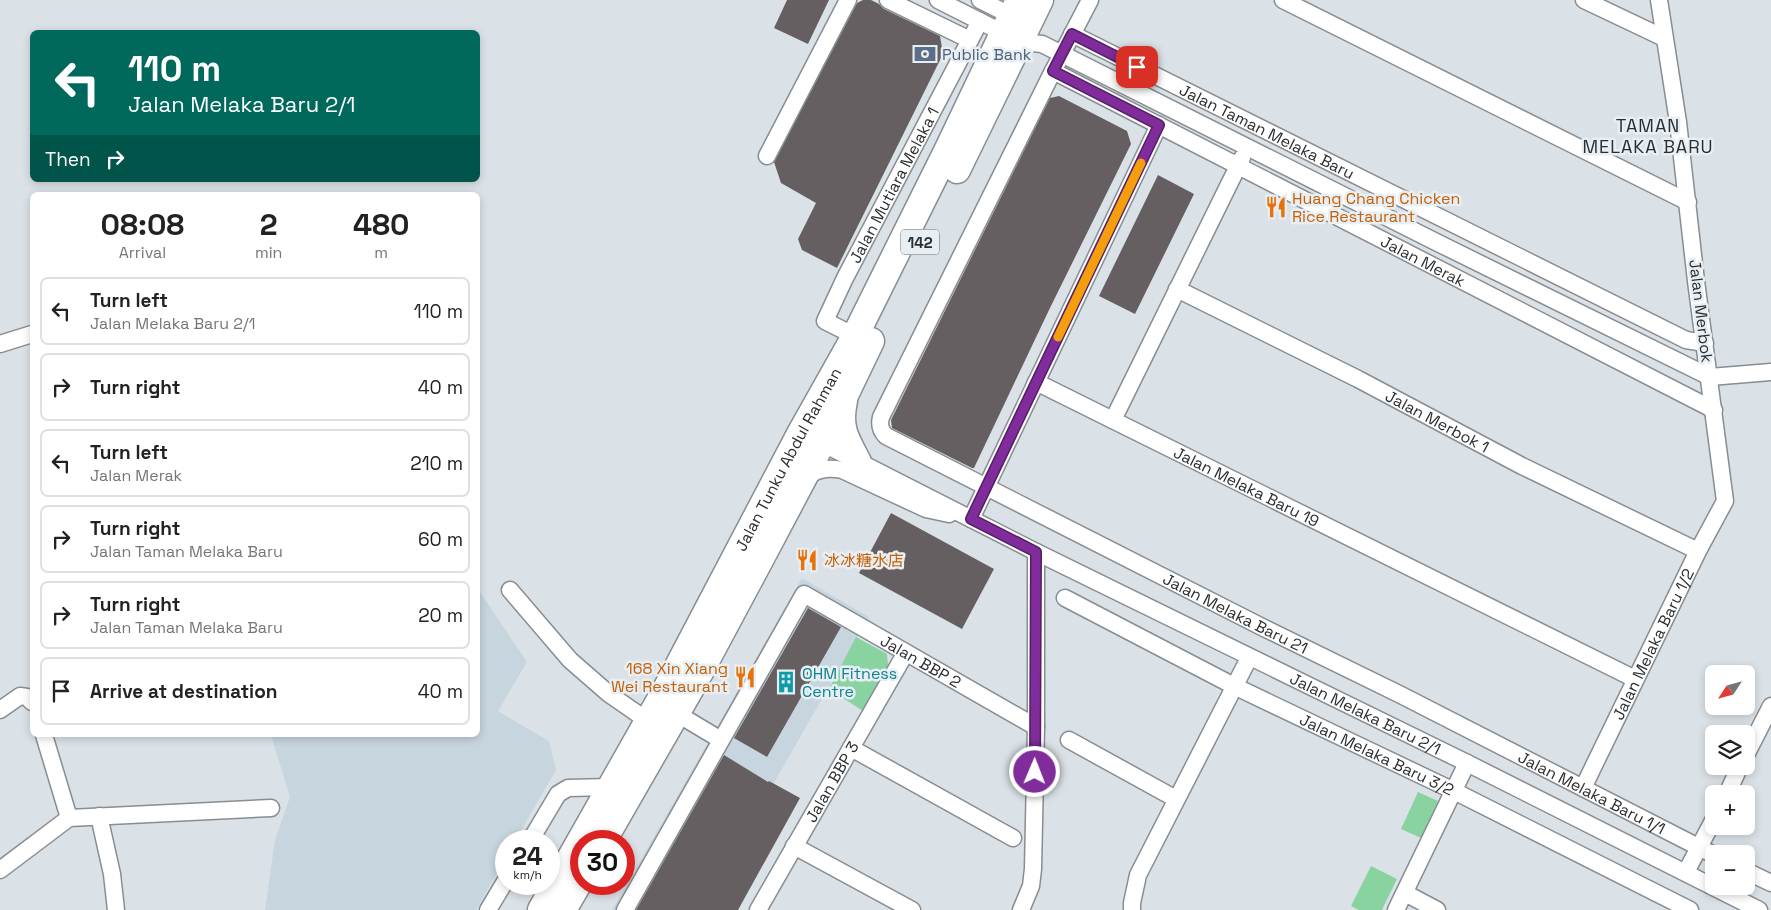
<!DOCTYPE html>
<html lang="en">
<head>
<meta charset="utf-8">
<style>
	:root { --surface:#fff; --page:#f2f2f2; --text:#222; --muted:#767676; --line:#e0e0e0 }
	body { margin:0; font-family:"Space Grotesk","Noto Sans SC",sans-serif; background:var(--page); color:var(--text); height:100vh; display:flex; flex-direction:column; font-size:19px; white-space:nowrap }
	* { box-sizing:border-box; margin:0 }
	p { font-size:16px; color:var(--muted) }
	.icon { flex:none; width:28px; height:28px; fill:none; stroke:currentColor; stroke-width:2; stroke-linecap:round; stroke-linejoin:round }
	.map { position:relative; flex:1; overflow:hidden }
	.side { position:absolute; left:30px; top:192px; width:450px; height:545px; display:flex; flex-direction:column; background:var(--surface); border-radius:8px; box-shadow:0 2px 8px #0003 }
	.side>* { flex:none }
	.hud { position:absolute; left:30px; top:30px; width:450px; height:152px; border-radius:8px; box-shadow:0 2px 8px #0003; background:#00695c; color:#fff; overflow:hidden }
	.needle { width:32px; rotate:234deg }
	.tools { position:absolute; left:1705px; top:665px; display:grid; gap:10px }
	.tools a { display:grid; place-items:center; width:50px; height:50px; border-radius:8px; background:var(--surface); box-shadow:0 2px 8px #0003; font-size:25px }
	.speed { position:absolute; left:495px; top:830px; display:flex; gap:10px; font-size:25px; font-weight:700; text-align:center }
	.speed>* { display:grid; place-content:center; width:65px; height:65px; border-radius:50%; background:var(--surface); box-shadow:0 2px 8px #0003; line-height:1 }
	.speed small { font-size:12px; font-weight:400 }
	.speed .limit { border:8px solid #d22; background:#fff; color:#111 }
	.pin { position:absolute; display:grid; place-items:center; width:42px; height:42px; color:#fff; margin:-21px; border-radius:10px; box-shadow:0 2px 8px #0006 }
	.me { position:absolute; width:55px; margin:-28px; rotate:1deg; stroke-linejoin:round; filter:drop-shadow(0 0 4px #0008) }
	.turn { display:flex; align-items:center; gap:18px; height:105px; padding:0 15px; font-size:22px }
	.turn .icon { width:65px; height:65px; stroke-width:2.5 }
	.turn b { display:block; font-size:35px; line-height:42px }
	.then { display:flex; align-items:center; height:48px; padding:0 15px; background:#0003; gap:10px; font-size:19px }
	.eta { display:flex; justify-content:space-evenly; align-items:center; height:85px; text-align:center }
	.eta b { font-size:30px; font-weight:600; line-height:35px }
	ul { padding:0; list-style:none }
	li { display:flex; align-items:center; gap:15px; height:68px; margin:0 10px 8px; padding:0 5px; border:2px solid var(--line); border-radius:8px }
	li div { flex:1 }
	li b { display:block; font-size:19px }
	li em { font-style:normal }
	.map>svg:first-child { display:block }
</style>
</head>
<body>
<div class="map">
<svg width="1771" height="910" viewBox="0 0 1771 910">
	<rect width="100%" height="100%" fill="#dbe2e7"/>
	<!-- built -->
	<path fill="#c7d5df" d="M802 578 869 617 701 910H612Z
		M478 589 527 662 498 711 549 741 556 770 515 841H506V857L476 910H265L275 840 290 797 271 735H478Z"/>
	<!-- green -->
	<path fill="#88d39f" d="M856 637 887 654 888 666 863 711 829 689Z
		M1418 792 1438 801 1421 838 1401 829Z
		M1371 866 1397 879 1382 910H1359L1351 906Z"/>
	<!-- building -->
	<path fill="#665f62" d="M787 0H829L808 44 774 28Z
		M863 0H871L879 4 884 9 940 36 943 54 837 268 802 250 798 239 816 203 781 183 774 162 857 3Z
		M1059 96 1127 131 1131 144 1049 310 974 468H972L892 428 891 420 1050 98Z
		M1158 175 1194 194 1135 314 1099 296Z
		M891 513 994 569 962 629 859 573Z
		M808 608 841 627 767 757 734 738Z
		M724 755 768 782 769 781 800 798 738 910H636Z"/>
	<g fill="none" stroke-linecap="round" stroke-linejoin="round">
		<!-- street casing -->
		<g stroke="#878d92" stroke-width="19">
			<g id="street">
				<path d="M888 0 970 40"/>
				<path d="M938 0 1021 42 1042 44 1438 243 1710 377 1771 372"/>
				<path d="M980 0 1018 19"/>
				<path id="s1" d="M1090 0 1050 77 881 417C879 425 880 430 886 436L1264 628 1401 695 1714 855"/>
				<path d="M1283 0 1688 202"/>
				<path d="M1584 0 1664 38"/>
				<path id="s2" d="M1072 34 1686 340 1705 343"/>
				<path id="s3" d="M1053 71 1714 410"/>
				<path d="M767 156 848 0"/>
				<path id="s4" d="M1177 289 1358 379 1522 466 1698 551"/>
				<path id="s5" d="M855 336 825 321 845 278 980 21"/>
				<path d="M0 344 32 334"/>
				<path id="s6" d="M1036 382 1635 679"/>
				<path d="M1113 420 1242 158"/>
				<path id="s7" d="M814 439 1036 552 1467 763 1759 910"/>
				<path d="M804 479C816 469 827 467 842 470L926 509 949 514"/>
				<path d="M971 519 1159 125"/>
				<path d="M510 590 570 660 609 694 648 721"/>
				<path id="s8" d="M1065 598 1234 686 1454 791 1690 910"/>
				<path d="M0 710 20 696 27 697 32 702"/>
				<path d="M676 713 721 740"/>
				<path d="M44 735 69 818"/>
				<path d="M1069 740 1176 799"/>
				<path d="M851 748 1013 838"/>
				<path d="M1746 755 1771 706"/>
				<path id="s9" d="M1583 788 1698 551 1725 501 1696 281 1678 122 1659 0"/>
				<path d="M1727 794 1740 766"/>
				<path d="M99 816 112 874 116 910"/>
				<path d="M530 841 558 794 568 788 610 787"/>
				<path d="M794 846 912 910"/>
				<path d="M0 870 69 818 271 808"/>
				<path d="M1746 871 1771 883"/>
				<path d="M1686 872 1714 819"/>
				<path d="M1405 893 1437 910"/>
				<path d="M488 910 506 880"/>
				<path id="s10" d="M625 910 804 594 1036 727"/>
				<path id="s11" d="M758 910 905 654"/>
				<path d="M1021 910 1031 886 1033 869 1036 727V552"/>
				<path d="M1132 910V903L1138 875 1249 658"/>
				<path d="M1396 910 1467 763"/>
			</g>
		</g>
		<!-- primary casing -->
		<g stroke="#878d92" stroke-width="29">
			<g id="primary">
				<path d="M957 170 1040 0"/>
				<path d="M844 401C838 428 846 439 858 462"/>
				<path d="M603 841 699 674 759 562 822 443 871 341"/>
				<path id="s12" d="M541 910 665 691 801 432 855 336 949 147 1019 0"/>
				<path d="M563 910 581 879"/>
			</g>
		</g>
		<!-- street -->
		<use href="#street" stroke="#fff" stroke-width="16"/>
		<!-- primary -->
		<use href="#primary" stroke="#fff" stroke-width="26"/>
	</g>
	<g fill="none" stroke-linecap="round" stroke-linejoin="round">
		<!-- route casing -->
		<g stroke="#531d65" stroke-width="12">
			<path id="route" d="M1035 772 1036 552 971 519 1159 125 1053 71 1072 34 1137 67"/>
		</g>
		<!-- route -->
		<use href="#route" stroke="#802c9b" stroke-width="9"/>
		<!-- slow -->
		<path stroke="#f59e0b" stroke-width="9" d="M1058 337 1141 163"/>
	</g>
	<!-- icons -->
	<defs>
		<g id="bank-bare" transform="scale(1.725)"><path d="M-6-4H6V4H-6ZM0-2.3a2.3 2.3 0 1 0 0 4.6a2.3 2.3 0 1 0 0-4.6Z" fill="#5c6f8a" stroke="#e8eff4" stroke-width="2.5" paint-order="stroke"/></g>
		<g id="restaurant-bare" transform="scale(1.725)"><path d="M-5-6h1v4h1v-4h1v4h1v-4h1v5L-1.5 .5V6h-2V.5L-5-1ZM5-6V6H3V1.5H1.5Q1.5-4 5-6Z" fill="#e8710a" stroke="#e8eff4" stroke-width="2.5" paint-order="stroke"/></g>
		<g id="building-bare" transform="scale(1.725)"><path d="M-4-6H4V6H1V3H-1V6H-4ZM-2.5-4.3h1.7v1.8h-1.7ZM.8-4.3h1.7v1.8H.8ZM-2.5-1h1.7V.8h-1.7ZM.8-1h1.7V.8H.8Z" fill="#0f9aa8" stroke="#e8eff4" stroke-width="2.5" paint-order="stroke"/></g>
	</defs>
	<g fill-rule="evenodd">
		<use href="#bank-bare" x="925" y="54"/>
		<use href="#restaurant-bare" x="1276" y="207"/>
		<use href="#restaurant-bare" x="807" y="560"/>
		<use href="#restaurant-bare" x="745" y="677"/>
		<use href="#building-bare" x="786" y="682"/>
	</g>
	<g text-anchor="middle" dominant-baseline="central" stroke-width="5" stroke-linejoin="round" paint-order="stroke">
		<!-- shield labels -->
		<rect fill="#e8eff4" stroke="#64686b" stroke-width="1" x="901" y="229.5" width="38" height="25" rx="4"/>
		<g font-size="15" font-weight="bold" fill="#2b2e30">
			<text x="920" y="242">142</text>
		</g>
		<!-- service labels -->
		<g font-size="16" fill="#4e5e75" stroke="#e8eff4" text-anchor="start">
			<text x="942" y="54">Public Bank</text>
		</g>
		<!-- street labels -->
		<g font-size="16" fill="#2b2e30" stroke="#e8eff4">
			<text stroke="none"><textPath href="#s2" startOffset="218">Jalan Taman Melaka Baru</textPath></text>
			<text stroke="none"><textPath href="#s5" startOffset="186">Jalan Mutiara Melaka 1</textPath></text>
			<text stroke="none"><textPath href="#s3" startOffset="416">Jalan Merak</textPath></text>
			<text transform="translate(1701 311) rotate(83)">Jalan Merbok</text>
			<text stroke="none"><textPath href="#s4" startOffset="292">Jalan Merbok 1</textPath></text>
			<text stroke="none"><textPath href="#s12" startOffset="514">Jalan Tunku Abdul Rahman</textPath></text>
			<text stroke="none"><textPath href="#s6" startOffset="235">Jalan Melaka Baru 19</textPath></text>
			<text stroke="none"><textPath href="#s1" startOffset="879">Jalan Melaka Baru 21</textPath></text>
			<text stroke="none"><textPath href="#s9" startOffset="160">Jalan Melaka Baru 1/2</textPath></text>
			<text stroke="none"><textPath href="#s10" startOffset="498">Jalan BBP 2</textPath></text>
			<text stroke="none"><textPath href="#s7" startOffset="616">Jalan Melaka Baru 2/1</textPath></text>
			<text stroke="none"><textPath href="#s8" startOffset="349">Jalan Melaka Baru 3/2</textPath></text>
			<text stroke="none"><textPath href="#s11" startOffset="148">Jalan BBP 3</textPath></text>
			<text stroke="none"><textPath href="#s1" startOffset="1278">Jalan Melaka Baru 1/1</textPath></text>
		</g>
		<!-- food labels -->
		<g font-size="16" fill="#c56008" stroke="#e8eff4" text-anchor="start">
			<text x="1292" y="198">Huang Chang Chicken<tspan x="1292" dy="18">Rice Restaurant</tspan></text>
			<text x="824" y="560">冰冰糖水店</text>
			<text x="728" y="668" text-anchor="end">168 Xin Xiang<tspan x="728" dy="18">Wei Restaurant</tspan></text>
		</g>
		<!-- culture labels -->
		<g font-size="16" fill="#0d838f" stroke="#e8eff4" text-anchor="start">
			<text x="802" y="673">OHM Fitness<tspan x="802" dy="18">Centre</tspan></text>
		</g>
		<!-- neighbourhood labels -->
		<g font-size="18" letter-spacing="1" fill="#2b2e30" stroke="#e8eff4">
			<text x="1648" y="125">TAMAN<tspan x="1648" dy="21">MELAKA BARU</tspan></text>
		</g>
	</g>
</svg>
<div class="tools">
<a><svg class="needle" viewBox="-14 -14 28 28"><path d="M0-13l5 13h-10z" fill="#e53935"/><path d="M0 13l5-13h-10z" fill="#767676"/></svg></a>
<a><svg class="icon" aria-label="layers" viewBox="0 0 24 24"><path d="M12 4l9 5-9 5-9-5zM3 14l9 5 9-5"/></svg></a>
<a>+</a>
<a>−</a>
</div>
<div class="speed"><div>24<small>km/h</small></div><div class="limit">30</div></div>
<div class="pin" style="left:1137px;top:67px;background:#d93025"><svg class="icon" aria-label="arrive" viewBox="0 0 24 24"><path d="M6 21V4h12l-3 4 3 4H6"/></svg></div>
<svg class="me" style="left:1035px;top:772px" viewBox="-20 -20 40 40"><circle r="17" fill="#802c9b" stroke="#fff" stroke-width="3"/><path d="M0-11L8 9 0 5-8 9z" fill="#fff"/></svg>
<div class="hud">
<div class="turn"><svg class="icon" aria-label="left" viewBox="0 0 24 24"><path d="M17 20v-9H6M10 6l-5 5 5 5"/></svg><div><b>110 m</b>Jalan Melaka Baru 2/1</div></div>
<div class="then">Then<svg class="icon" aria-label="right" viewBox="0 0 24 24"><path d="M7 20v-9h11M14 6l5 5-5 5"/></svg></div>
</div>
<section class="side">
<div class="eta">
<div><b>08:08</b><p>Arrival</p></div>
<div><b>2</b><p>min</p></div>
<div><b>480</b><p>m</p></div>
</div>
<ul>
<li><svg class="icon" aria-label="left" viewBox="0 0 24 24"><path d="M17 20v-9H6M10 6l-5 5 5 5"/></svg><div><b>Turn left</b><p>Jalan Melaka Baru 2/1</p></div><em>110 m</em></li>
<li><svg class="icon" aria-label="right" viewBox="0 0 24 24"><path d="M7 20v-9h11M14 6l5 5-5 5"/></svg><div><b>Turn right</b></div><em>40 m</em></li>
<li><svg class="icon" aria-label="left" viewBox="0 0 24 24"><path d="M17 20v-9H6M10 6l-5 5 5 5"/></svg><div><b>Turn left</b><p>Jalan Merak</p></div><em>210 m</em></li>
<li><svg class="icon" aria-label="right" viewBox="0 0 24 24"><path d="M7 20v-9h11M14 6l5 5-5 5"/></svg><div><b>Turn right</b><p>Jalan Taman Melaka Baru</p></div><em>60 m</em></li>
<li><svg class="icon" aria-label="right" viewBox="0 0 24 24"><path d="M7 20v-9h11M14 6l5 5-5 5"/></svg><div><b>Turn right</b><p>Jalan Taman Melaka Baru</p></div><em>20 m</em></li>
<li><svg class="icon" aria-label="arrive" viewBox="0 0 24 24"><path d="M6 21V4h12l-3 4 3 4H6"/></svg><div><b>Arrive at destination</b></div><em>40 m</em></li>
</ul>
</section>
</div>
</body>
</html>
